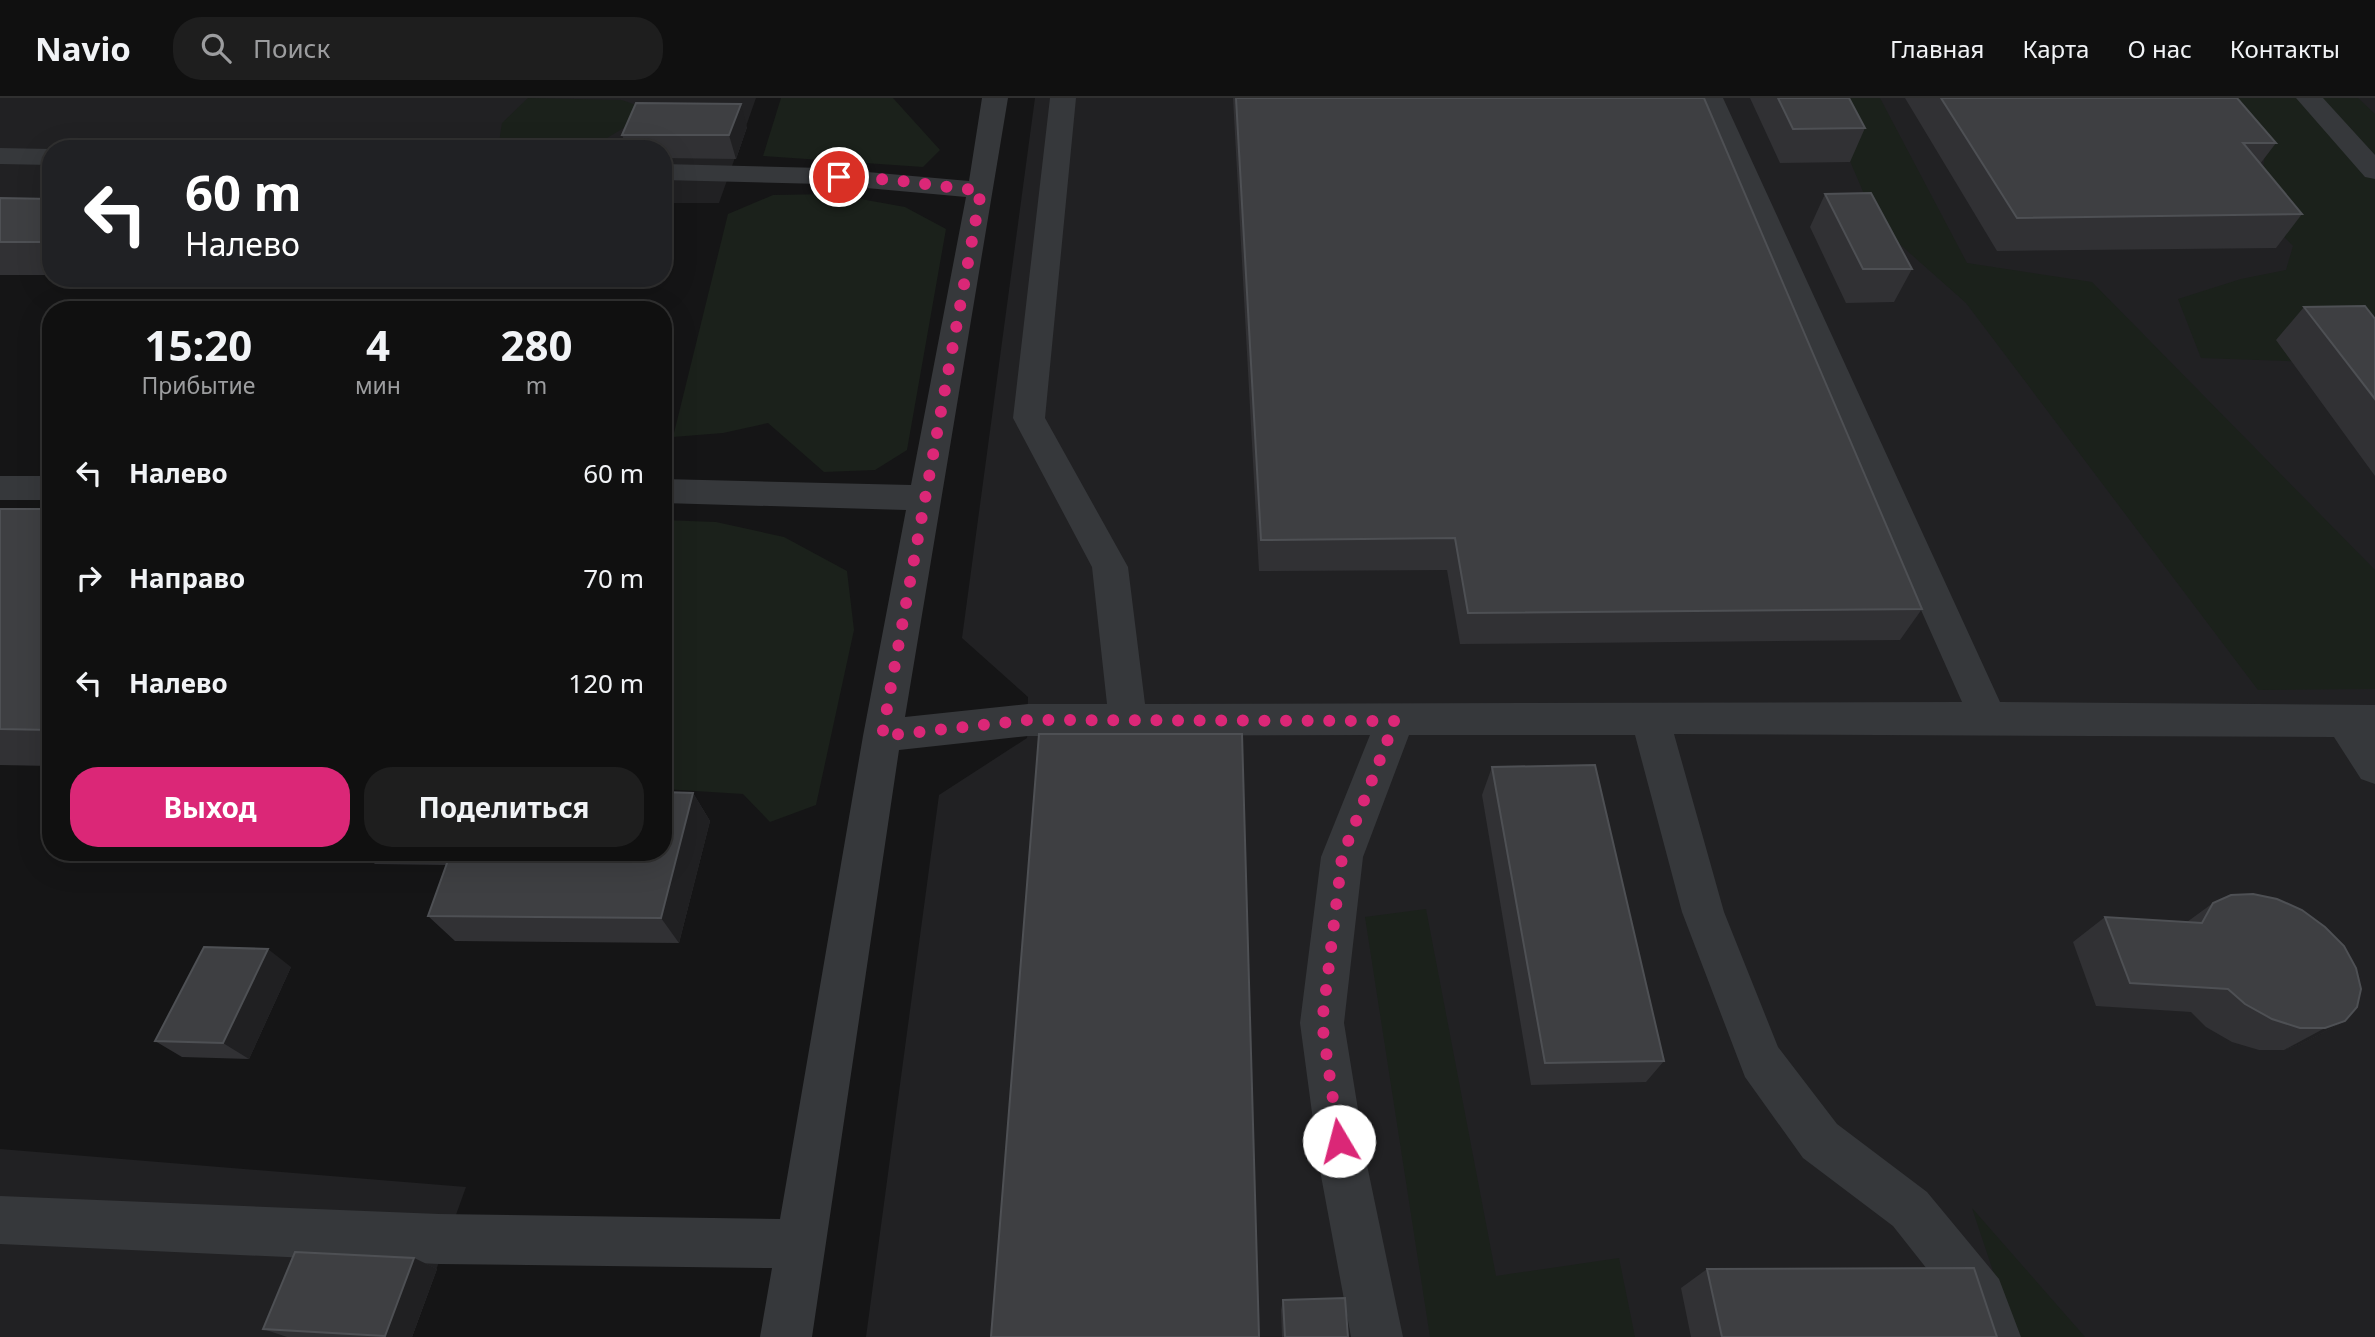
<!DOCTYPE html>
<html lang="ru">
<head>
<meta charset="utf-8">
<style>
	:root { --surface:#101010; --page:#1e1e1e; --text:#f1f3f6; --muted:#9c9d9f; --line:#303030; --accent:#db2777 }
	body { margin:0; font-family:"Noto Sans",sans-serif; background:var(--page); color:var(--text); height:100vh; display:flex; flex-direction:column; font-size:26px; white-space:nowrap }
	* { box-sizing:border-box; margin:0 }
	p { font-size:23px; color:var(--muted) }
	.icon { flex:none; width:38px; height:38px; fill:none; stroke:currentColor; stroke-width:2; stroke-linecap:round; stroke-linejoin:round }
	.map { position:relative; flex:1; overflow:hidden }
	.panel { position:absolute; left:42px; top:203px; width:630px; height:560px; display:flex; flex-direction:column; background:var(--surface); border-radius:28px; box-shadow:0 7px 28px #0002,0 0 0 2px var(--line) }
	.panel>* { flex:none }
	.hud { position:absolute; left:42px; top:42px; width:630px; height:147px; border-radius:28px; box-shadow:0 7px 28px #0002,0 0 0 2px var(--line); background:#202124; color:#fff; overflow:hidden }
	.pin { position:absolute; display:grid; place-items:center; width:60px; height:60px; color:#fff; margin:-30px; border:4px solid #fff; border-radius:50%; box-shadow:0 2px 7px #0007 }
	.me { position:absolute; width:77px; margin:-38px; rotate:352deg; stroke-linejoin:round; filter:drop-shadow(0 0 5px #0008) }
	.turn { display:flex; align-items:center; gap:24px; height:147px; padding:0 28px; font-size:32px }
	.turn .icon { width:91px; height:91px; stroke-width:2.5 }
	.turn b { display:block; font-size:49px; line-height:60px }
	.eta { display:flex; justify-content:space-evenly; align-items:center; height:119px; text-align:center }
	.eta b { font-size:42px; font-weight:700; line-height:49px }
	.button { display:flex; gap:14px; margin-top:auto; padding:14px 28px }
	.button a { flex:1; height:80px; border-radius:28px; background:var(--accent); color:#fff; font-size:28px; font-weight:700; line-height:80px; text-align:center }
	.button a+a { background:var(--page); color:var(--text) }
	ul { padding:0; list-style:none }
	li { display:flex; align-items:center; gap:21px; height:105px; padding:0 28px }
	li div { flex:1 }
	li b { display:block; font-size:26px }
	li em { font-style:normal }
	header { display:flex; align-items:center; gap:42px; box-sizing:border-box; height:98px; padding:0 35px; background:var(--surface); border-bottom:2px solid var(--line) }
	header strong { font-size:33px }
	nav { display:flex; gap:38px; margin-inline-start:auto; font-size:24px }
	.search { width:490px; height:63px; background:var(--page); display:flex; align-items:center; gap:18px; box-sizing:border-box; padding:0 24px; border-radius:28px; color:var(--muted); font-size:26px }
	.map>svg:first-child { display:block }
</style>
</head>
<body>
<header>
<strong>Navio</strong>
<div class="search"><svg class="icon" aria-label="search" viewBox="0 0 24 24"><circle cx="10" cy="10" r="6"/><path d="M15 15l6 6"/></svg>Поиск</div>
<nav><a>Главная</a><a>Карта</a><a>О нас</a><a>Контакты</a></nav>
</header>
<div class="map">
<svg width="2375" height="1239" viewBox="0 0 2375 1239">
	<rect width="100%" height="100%" fill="#151516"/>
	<!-- built -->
	<path fill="#212123" d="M0 0H756L719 105H663V51H51V104H0Z
		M1035 0H2375V1239H866L939 697 1027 640 1028 599 962 540Z
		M0 1051 466 1089 412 1239H0Z"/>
	<!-- green -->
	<path fill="#1b211b" d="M528 0 622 2 652 13 597 46 498 51 502 25Z
		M781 0H893L940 52 923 69 763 58Z
		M1823 0H1880L1967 165 2092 184 2375 472V591L2258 592 1966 205 1877 126Z
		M2216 0H2358L2375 16V293L2342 265 2201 260 2178 201 2241 181 2286 172 2293 148 2258 112 2265 56Z
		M833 96 905 109 946 131 907 352 875 372 824 374 768 325 723 335 673 339 728 116 773 97Z
		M663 422 716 424 784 439 847 473 854 532 816 707 770 724 743 696 663 691Z
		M1426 811 1496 1178 1619 1160 1635 1239H1430L1365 819Z
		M1972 1110 2085 1239H2015Z"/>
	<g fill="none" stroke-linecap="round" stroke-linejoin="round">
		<!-- minor -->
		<path fill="#36383b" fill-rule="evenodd" d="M982 0H1008L905 619 1028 606H1107L1092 469 1013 320 1050 0H1076L1045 320 1128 469 1145 606 1962 604 1786 209 1697 0H1723L2000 604 2375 607V686L2361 681 2334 639 1674 636 1724 814 1778 949 1837 1026 1927 1094 1999 1181 2021 1239H1969L1961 1214 1893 1128 1803 1060 1745 979 1682 814 1635 637H1409L1363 759 1344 925 1367 1067 1403 1239H1351L1319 1067 1300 925 1321 759 1370 637 1028 638 899 652 812 1239H760L772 1170 439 1166 0 1146V1098L439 1116 780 1121 863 638 906 412 663 405V381L911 387 966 99 822 86 663 82V66L822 70 969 83Z
			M2296 0H2323L2375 57V81L2365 79Z
			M0 50 51 51V67L0 66Z
			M0 378H51V402H0Z"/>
	</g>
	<!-- wall -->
	<path fill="#313134" d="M1233 0H1704L1922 511 1900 542 1460 546 1447 472 1259 473Z
		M1750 0H1849L1865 30 1850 64 1780 65Z
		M1905 0H2237L2276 45 2260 66 2302 116 2276 150 1997 153Z
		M747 29 736 61 663 60V51H627L622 37Z
		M1825 96 1912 171 1894 204 1846 205 1810 129Z
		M0 100 51 101V177H0Z
		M2304 209 2375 221V378L2276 242Z
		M0 411H51V668L0 667Z
		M1492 669 1664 963 1646 984 1531 987 1482 697Z
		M693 695 710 723 679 845 455 843 428 818 447 767 375 766 362 754H663Z
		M2213 805 2345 923 2303 945 2284 952H2259L2232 944 2206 929 2191 914 2096 908 2073 844 2105 819 2187 824Z
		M291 869 249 961 182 959 155 943Z
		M414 1160 437 1171 412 1239H287L263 1231Z
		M1707 1171 1997 1239H1691L1681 1190Z
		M1283 1202 1348 1239H1282L1281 1212Z"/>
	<!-- shaded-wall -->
	<path fill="#202022" d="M741 6 747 29 736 61 729 37Z
		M693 695 710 723 679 845 661 820Z
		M268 851 291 869 249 961 223 945Z
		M2345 923 2303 945 2284 952 2325 930Z
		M414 1160 437 1171 412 1239H386L385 1238Z"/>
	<!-- building -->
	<path fill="#3e3f42" stroke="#4e5054" stroke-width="2" d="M1236 0H1704L1922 511 1468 515 1455 440 1261 442Z
		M1778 0H1849L1865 30 1793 31Z
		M1941 0H2237L2276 45H2243L2302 116 2017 120Z
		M636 5 741 6 729 37H622Z
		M1871 95 1912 171H1863L1825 96Z
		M0 100 51 101V144H0Z
		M2365 208 2375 221V301L2304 209Z
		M0 411H51V632L0 631Z
		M1039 636H1242L1259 1239H991Z
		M1595 667 1664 963 1545 965 1492 669Z
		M663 694 693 695 661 820 428 818 451 754H663Z
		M2253 796 2277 801 2302 812 2325 829 2344 848 2356 870 2361 891 2357 909 2345 923 2325 930H2300L2272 921 2245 906 2228 891 2130 885 2105 819 2202 825 2213 805 2231 797Z
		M204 849 268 851 223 945 155 943Z
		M295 1154 414 1160 385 1238 263 1231Z
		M1974 1170 1997 1239H1722L1707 1171Z
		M1345 1200 1348 1239H1285L1283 1202Z"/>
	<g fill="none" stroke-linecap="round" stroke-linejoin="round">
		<!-- route -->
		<path stroke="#db2777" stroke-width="12" stroke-dasharray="0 21.6" d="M839 79 894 82 981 93 882 638 1028 622 1395 623 1342 759 1322 925 1339 1043"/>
	</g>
</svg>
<div class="pin" style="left:839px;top:79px;background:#d93025"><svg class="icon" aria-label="arrive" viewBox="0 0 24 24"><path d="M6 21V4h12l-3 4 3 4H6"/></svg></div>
<svg class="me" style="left:1339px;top:1043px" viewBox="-20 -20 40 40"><circle r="19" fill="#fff"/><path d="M0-13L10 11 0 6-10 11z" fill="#db2777"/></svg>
<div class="hud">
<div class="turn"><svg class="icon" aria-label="left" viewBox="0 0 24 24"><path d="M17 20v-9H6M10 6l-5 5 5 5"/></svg><div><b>60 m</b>Налево</div></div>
</div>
<section class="panel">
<div class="eta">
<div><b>15:20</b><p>Прибытие</p></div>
<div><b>4</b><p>мин</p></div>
<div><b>280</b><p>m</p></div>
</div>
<ul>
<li><svg class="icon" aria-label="left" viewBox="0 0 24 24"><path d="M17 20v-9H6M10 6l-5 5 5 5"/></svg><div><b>Налево</b></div><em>60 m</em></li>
<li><svg class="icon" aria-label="right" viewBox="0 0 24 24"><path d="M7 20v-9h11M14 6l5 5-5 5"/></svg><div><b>Направо</b></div><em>70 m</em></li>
<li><svg class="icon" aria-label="left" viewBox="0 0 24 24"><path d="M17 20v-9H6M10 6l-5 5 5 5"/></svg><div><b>Налево</b></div><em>120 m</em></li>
</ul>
<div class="button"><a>Выход</a><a>Поделиться</a></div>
</section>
</div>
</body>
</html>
